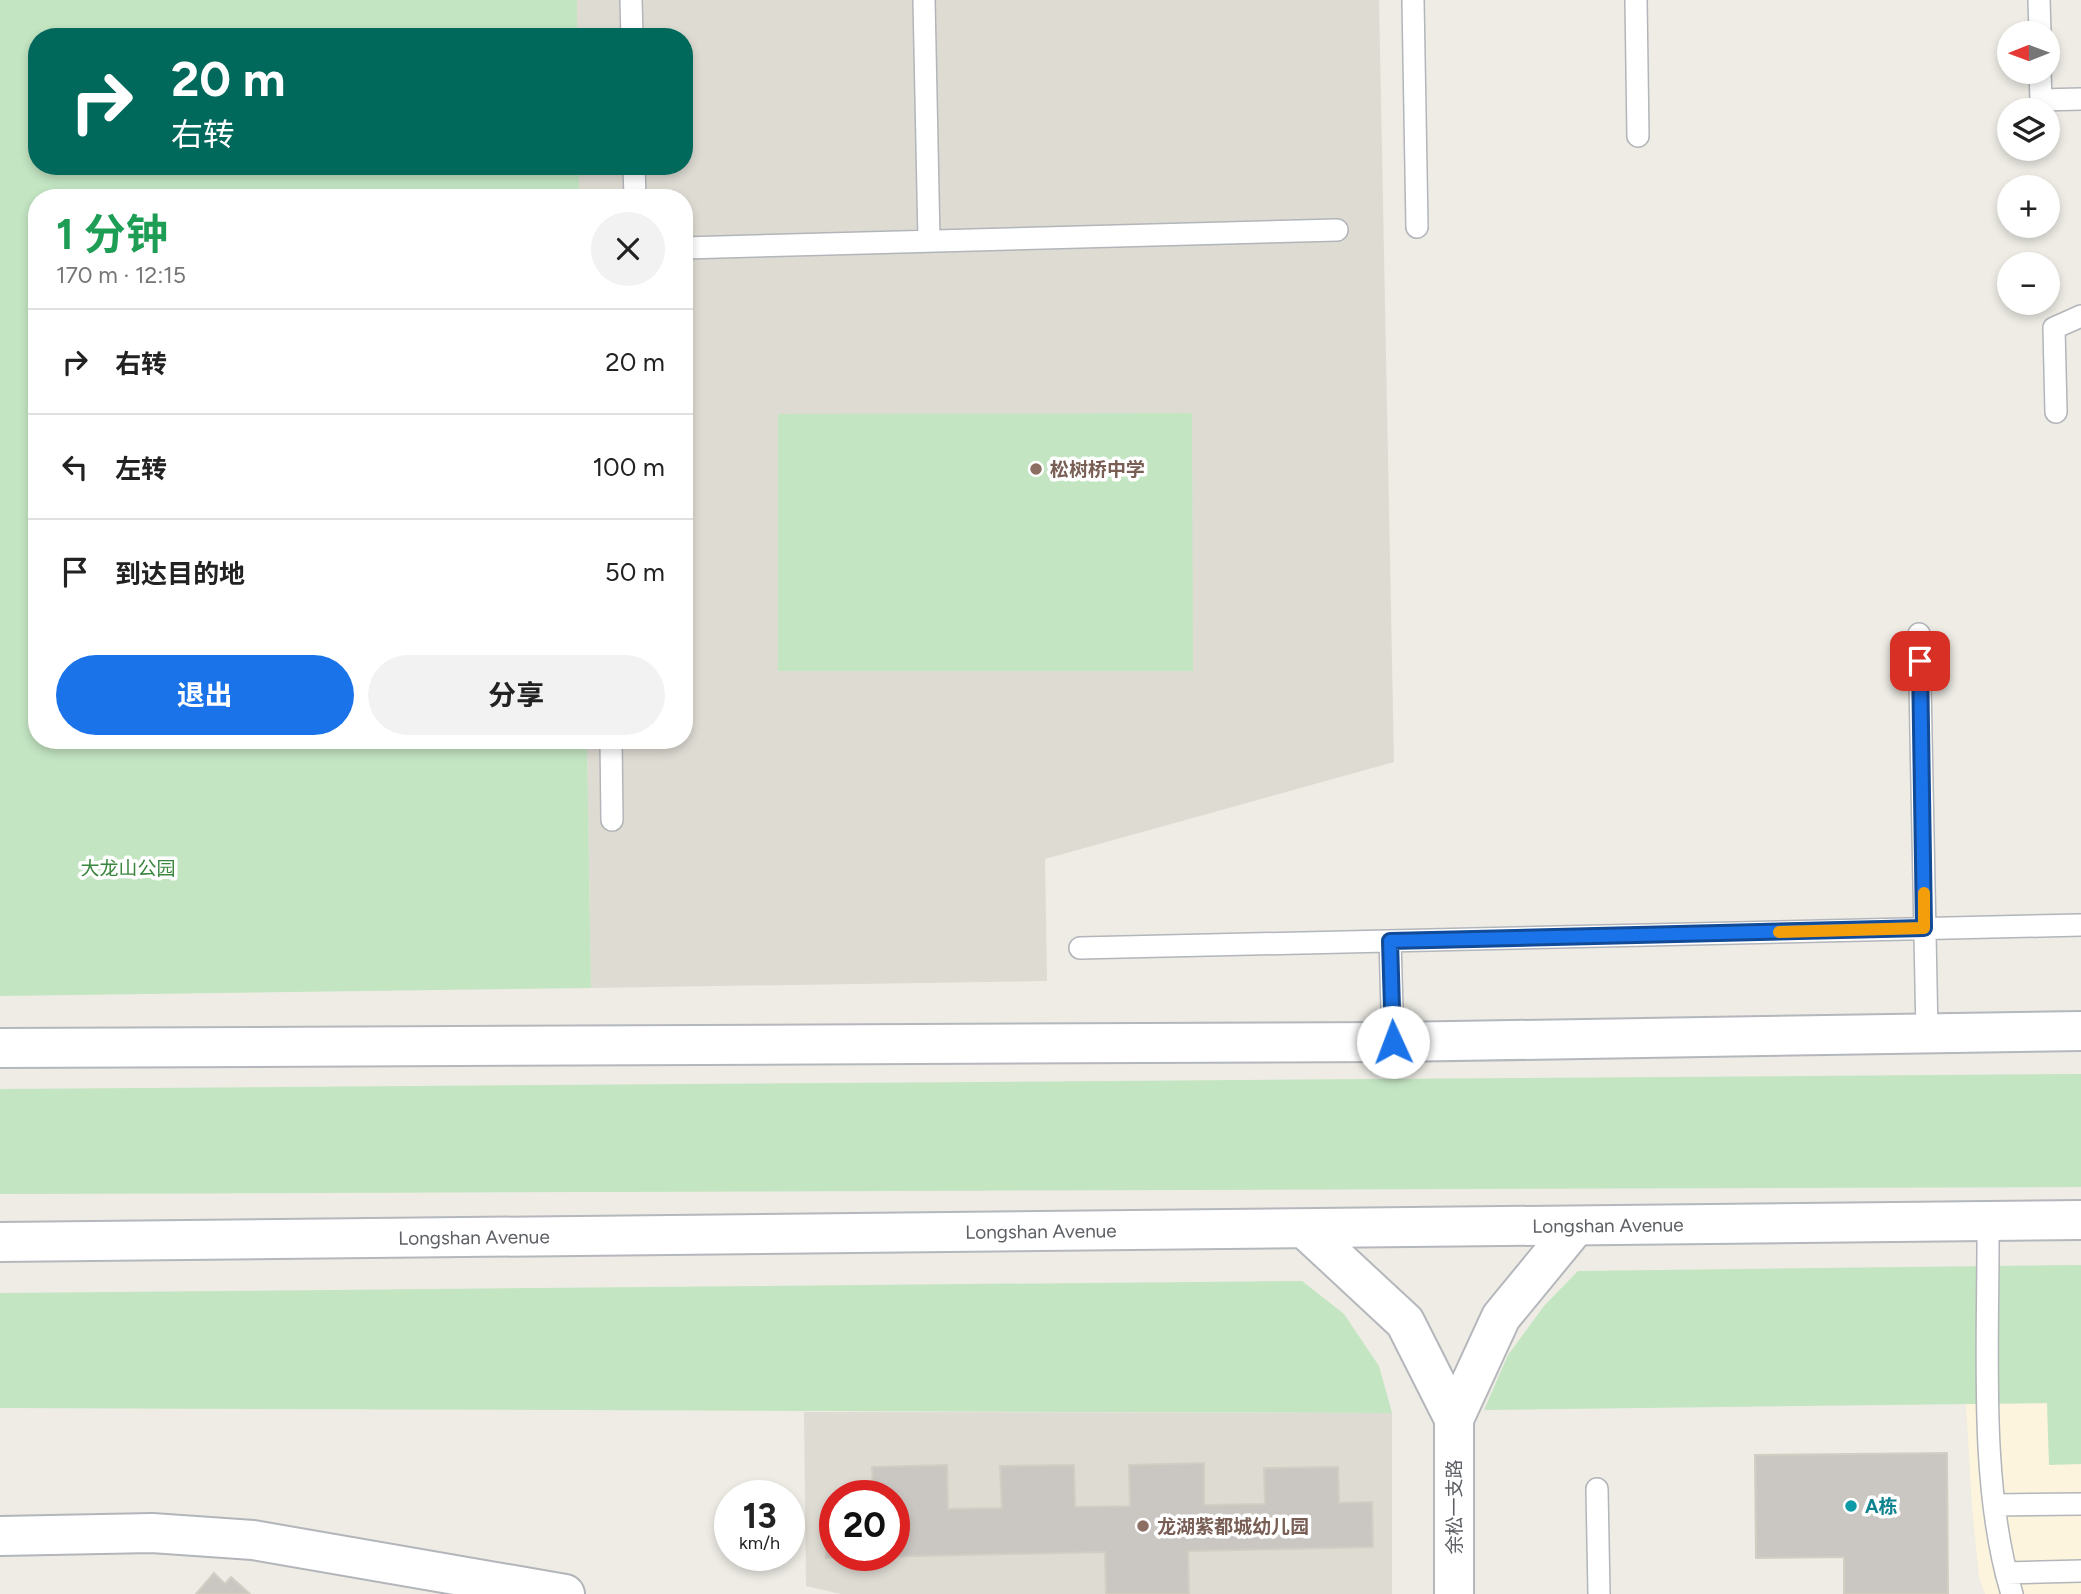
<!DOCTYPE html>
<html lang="zh">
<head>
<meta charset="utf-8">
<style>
	:root { --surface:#fff; --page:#f2f2f2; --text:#222; --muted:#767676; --line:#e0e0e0; --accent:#1a73e8 }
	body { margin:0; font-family:Figtree,"Noto Sans SC",sans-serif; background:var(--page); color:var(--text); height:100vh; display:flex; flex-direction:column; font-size:26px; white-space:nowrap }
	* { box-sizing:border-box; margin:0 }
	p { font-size:23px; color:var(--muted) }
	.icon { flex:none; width:38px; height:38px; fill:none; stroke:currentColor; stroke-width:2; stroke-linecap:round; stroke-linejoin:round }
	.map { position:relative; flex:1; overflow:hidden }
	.panel { position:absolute; left:28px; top:189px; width:665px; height:560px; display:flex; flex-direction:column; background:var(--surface); border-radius:28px; box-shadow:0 4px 10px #0003 }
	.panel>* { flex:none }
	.guide { position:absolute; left:28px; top:28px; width:665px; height:147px; border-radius:28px; box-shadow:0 4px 10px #0003; background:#00695c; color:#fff; overflow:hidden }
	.needle { width:46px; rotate:269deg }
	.fabs { position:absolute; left:1997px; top:21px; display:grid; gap:14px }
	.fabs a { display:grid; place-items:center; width:63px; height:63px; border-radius:50%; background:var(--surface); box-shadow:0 4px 10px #0003; font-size:35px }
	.speed { position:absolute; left:714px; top:1480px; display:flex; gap:14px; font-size:35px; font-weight:700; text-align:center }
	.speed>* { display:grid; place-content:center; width:91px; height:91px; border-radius:50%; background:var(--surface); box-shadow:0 4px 10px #0003; line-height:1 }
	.speed small { font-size:18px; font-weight:400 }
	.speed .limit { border:10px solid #d22; background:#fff; color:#111 }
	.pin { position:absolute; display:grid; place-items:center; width:60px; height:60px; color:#fff; margin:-30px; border-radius:14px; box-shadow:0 4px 10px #0006 }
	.me { position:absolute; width:77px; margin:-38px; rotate:358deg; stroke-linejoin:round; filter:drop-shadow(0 0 5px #0008) }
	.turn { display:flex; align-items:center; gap:24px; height:147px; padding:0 28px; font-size:32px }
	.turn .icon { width:91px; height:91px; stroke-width:2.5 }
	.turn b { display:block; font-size:49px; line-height:60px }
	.round { display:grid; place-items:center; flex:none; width:74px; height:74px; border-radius:37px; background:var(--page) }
	.summary { display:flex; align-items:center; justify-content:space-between; height:119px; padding:0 28px }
	h1 { font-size:42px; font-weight:700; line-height:52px; color:#1e9e55 }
	.button { display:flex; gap:14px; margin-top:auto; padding:14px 28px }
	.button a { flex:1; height:80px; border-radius:42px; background:var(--accent); color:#fff; font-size:28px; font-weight:700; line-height:80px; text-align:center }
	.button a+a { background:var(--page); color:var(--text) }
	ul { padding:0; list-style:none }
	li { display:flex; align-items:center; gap:21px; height:105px; padding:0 28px; border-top:2px solid var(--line) }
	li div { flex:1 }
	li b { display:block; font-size:26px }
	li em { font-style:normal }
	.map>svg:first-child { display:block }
</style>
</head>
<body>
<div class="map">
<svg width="2081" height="1594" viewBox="0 0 2081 1594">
	<rect width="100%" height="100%" fill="#eeece5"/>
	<!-- commercial -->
	<path fill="#fcf4dc" d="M2081 1403V1594H1985L1979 1577 1972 1507 1966 1404Z"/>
	<!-- education -->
	<path fill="#dedbd3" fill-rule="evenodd" d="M577 0H1379L1394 762 1045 859 1047 981 591 988 587 740H684V198H579V166H684V37H577Z
		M804 1412 1392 1413V1594H841L806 1586ZM835 1496H894V1556H835Z"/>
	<!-- green -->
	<path fill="#c3e5c2" d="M0 0H577V37H37V166H579V198H37V740H587L591 988 0 996Z
		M1192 413 1193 671H778V414Z
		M2081 1074V1187L0 1194V1089Z
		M2081 1265V1464L2049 1465 2047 1403 1484 1410 1508 1355 1544 1306 1578 1271Z
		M1302 1281 1344 1314 1379 1366 1392 1413 0 1408V1293Z"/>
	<!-- building -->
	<path fill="#cac7c2" stroke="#d3cec3" stroke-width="2" d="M1947 1453 1948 1594H1844V1557L1756 1558 1755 1455Z
		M1204 1463V1505L1265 1504 1264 1468 1338 1467 1339 1503 1372 1502 1373 1547 1188 1551 1189 1594H1106L1105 1552 826 1558 825 1511H835V1556H894V1496H873L872 1467 947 1465 948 1509 1002 1508 1000 1466 1074 1465 1075 1507 1130 1506 1129 1465Z
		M214 1573 225 1584 231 1577 250 1594H196Z"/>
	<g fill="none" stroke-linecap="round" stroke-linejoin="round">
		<!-- lane casing -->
		<g stroke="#b2b5b9" stroke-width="24">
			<path id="lane" d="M631 0 632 37
				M924 0 929 241
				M1413 0 1417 227
				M1636 0 1638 136
				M2039 0 2040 33
				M2040 72 2041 100 2081 99
				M634 166 635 198
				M684 248 1337 230
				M2056 412 2054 328 2081 316
				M1919 634 1927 1034
				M611 740 612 820
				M1390 941 1393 1042
				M1080 948 2081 925
				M1988 1222C1989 1338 1978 1484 2012 1594
				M1597 1489 1599 1594
				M1994 1505 2081 1504
				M2006 1573 2081 1571"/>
		</g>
		<!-- street casing -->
		<g stroke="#b2b5b9" stroke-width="42">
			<path id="street" d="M0 1536 152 1533 253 1540 565 1594"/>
		</g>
		<!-- secondary casing -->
		<g stroke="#b4b7bc" stroke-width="42">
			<g id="secondary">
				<path d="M0 1048 1393 1042 2081 1031"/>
				<path d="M1306 1230 1405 1322 1454 1419"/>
				<path id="s1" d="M0 1242 2081 1220"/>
				<path d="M1454 1594V1419L1501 1317 1575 1227"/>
			</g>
		</g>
		<!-- lane -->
		<use href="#lane" stroke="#fff" stroke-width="21"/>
		<!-- street -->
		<use href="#street" stroke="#fff" stroke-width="38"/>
		<!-- secondary -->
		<use href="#secondary" stroke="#fff" stroke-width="38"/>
	</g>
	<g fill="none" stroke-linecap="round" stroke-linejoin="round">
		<!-- route casing -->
		<g stroke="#114b97" stroke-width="18">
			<path id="route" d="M1393 1042 1390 941 1924 928 1920 661"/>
		</g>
		<!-- route -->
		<use href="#route" stroke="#1a73e8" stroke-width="12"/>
		<!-- slow -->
		<path stroke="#f59e0b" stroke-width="12" d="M1779 932 1924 928V893"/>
	</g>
	<!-- markers -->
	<g fill="#8d6e63" stroke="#fff" stroke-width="2.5">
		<circle cx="1036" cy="469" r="7"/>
		<circle cx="1143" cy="1526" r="7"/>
	</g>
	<circle fill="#0f9aa8" stroke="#fff" stroke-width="2.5" cx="1851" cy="1506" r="7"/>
	<g text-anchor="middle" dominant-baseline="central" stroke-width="7" stroke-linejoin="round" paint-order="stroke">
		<!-- education labels -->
		<g font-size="19" font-weight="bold" fill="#785e54" stroke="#fff" text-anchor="start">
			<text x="1050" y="469">松树桥中学</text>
			<text x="1157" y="1526">龙湖紫都城幼儿园</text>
		</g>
		<!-- park labels -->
		<g font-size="19" fill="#3a863d" stroke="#fff">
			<text x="128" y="868">大龙山公园</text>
		</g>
		<!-- street labels -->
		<g font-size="19" fill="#5d6065" stroke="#fff">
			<text stroke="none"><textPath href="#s1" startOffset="1608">Longshan Avenue</textPath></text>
			<text stroke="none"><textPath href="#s1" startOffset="1041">Longshan Avenue</textPath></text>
			<text stroke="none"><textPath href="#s1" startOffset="474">Longshan Avenue</textPath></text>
			<text transform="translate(1454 1507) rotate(-90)">余松一支路</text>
		</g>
		<!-- culture labels -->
		<g font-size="19" font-weight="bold" fill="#0d838f" stroke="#fff" text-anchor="start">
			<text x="1865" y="1506">A栋</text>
		</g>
	</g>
</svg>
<div class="fabs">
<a><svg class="needle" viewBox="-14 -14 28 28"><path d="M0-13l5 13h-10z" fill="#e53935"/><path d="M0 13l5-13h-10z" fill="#767676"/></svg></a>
<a><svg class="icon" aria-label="layers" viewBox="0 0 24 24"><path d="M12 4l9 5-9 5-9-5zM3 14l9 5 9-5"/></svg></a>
<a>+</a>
<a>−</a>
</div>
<div class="speed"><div>13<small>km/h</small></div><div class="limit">20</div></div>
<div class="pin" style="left:1920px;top:661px;background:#d93025"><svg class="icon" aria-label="arrive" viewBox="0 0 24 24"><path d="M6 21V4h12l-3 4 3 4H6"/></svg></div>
<svg class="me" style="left:1393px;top:1042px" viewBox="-20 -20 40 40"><circle r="19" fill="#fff"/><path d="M0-13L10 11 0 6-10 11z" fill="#1a73e8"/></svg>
<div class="guide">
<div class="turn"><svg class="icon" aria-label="right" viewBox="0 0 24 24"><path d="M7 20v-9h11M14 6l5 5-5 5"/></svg><div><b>20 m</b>右转</div></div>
</div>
<section class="panel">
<div class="summary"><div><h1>1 分钟</h1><p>170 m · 12:15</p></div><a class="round"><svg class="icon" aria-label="close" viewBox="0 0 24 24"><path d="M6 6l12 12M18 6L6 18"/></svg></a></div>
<ul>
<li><svg class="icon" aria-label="right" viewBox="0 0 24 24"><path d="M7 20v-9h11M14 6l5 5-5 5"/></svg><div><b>右转</b></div><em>20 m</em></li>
<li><svg class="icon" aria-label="left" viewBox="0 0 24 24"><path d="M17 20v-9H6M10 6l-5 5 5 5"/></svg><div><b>左转</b></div><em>100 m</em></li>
<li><svg class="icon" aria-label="arrive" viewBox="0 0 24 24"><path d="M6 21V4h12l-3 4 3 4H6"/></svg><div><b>到达目的地</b></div><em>50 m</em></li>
</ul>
<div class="button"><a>退出</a><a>分享</a></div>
</section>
</div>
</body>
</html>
